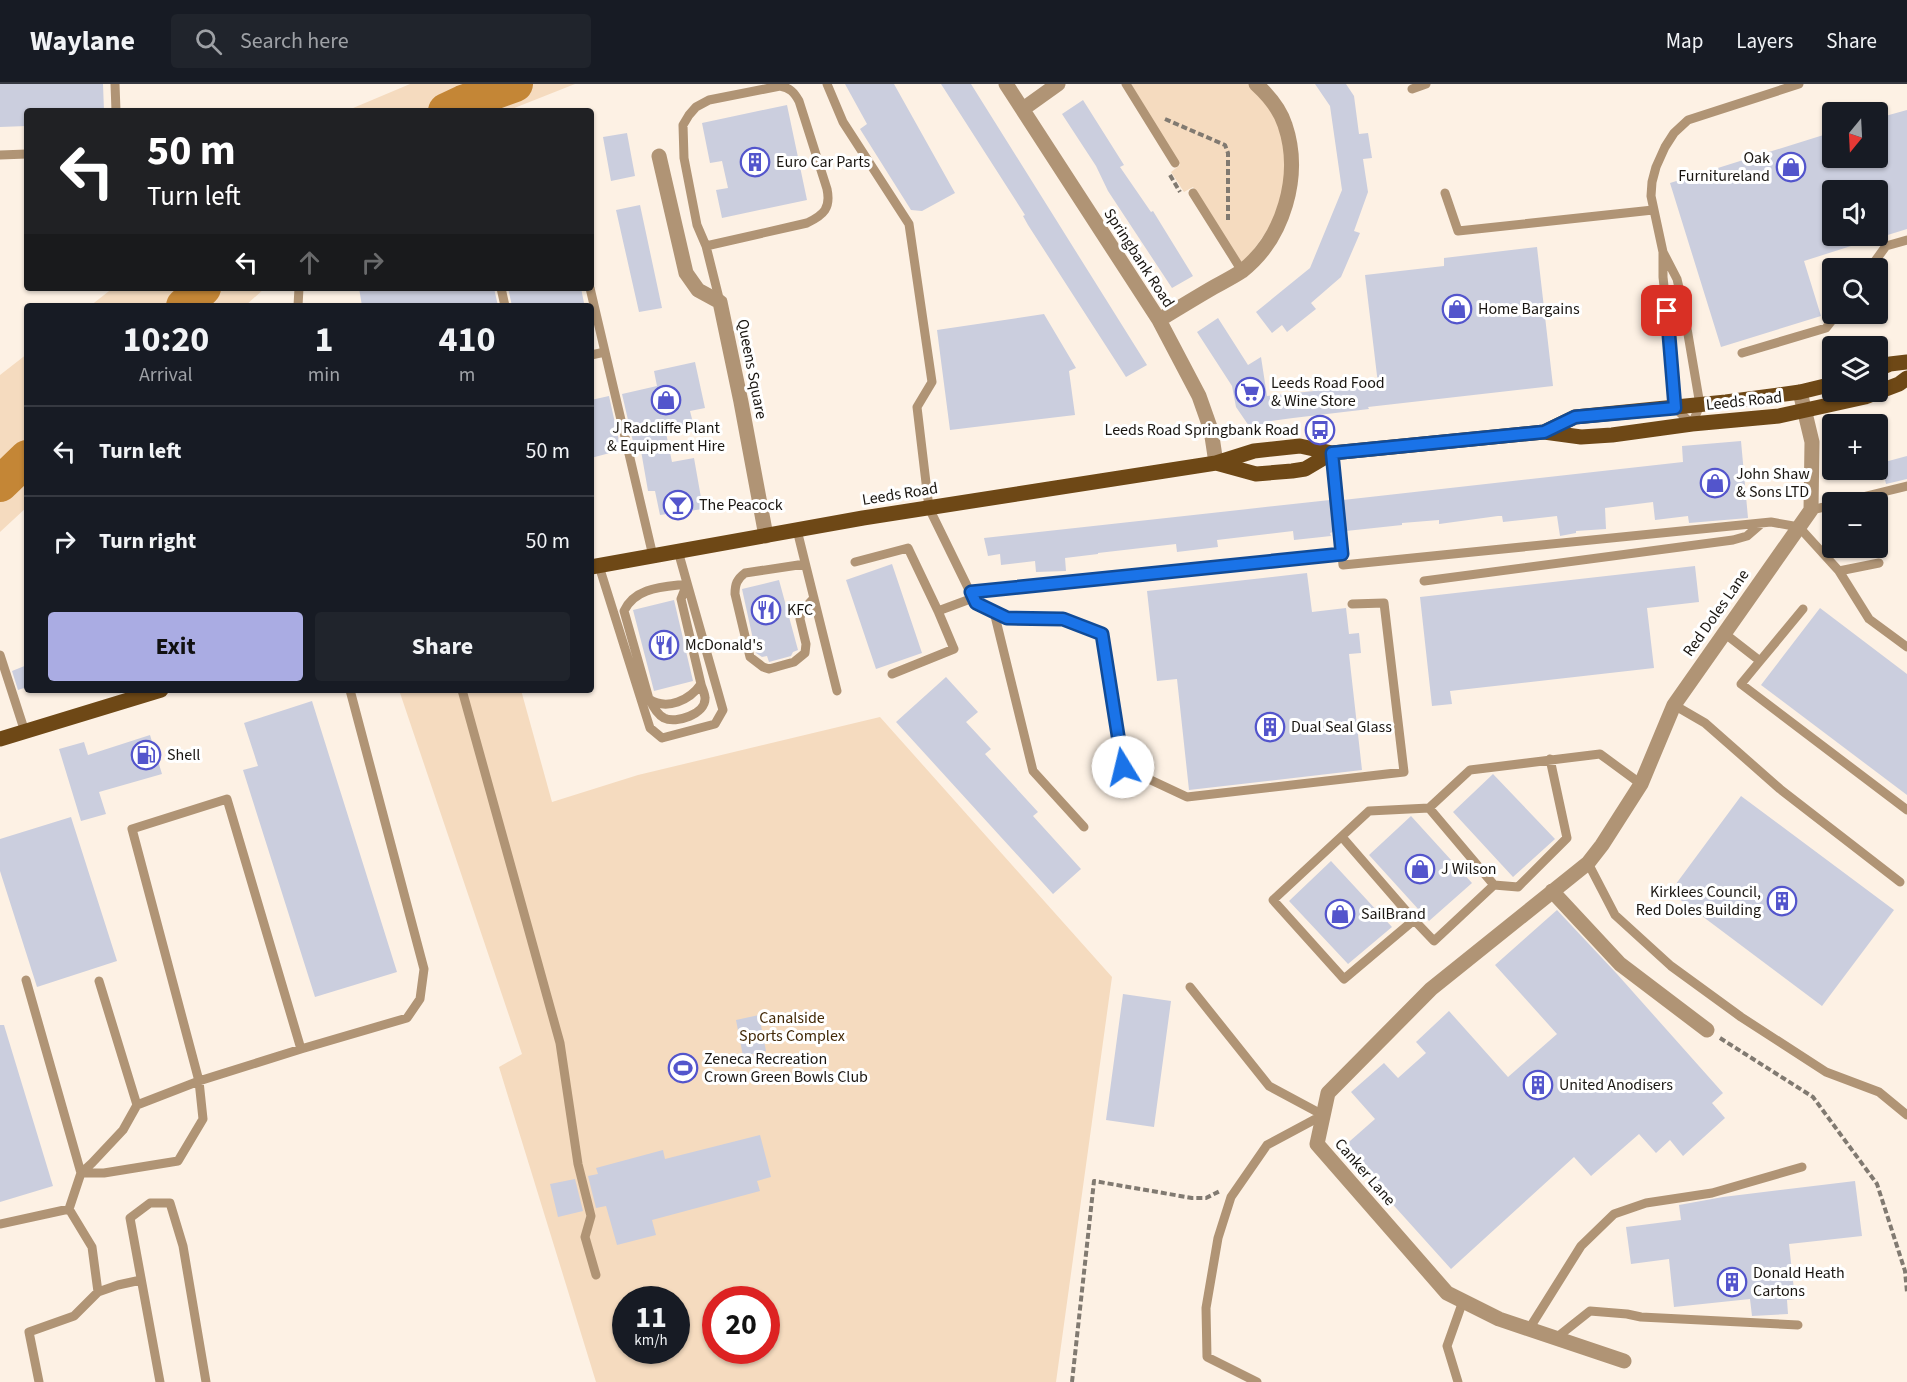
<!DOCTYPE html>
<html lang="en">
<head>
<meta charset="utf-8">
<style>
	:root { --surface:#171b24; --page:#20242c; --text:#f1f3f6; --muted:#9ea1a6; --line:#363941; --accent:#aaace3 }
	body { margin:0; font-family:"Source Sans 3",sans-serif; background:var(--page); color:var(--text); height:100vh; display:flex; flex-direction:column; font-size:22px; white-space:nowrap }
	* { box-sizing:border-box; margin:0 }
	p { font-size:20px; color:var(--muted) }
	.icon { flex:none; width:33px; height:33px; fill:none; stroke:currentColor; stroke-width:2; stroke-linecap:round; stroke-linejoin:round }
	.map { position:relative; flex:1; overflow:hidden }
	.panel { position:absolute; left:24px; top:219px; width:570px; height:390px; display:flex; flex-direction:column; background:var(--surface); border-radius:6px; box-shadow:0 2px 4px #0004 }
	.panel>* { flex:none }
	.guide { position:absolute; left:24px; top:24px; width:570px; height:183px; border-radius:6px; box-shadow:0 2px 4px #0004; background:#202124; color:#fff; overflow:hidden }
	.needle { width:39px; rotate:198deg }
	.buttons { position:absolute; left:1822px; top:18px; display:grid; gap:12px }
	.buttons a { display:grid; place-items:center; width:66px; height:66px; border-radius:6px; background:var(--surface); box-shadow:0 2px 4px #0004; font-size:30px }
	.speed { position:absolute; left:612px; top:1202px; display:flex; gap:12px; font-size:30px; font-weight:700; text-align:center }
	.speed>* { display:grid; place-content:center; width:78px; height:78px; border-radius:50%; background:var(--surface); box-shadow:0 2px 4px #0004; line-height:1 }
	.speed small { font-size:15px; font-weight:400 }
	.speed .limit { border:9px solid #d22; background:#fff; color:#111 }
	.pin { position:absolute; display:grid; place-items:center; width:51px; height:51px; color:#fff; margin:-26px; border-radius:12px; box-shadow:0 3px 9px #0006 }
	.me { position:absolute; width:66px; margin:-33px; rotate:351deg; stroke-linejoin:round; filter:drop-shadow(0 0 4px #0008) }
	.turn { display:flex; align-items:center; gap:21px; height:126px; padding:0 24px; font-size:27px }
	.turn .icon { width:78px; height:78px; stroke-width:2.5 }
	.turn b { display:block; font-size:42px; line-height:51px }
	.lanes { display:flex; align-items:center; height:57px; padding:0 24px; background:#0003; justify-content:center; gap:30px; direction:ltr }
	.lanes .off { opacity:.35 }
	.eta { display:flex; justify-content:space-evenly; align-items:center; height:102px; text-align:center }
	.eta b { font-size:36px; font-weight:700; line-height:42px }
	.cta { display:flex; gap:12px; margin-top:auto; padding:12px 24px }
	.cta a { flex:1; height:69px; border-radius:6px; background:var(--accent); color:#111; font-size:24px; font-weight:700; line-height:69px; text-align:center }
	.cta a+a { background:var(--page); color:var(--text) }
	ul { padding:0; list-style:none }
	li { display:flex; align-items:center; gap:18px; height:90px; padding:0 24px; border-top:2px solid var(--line) }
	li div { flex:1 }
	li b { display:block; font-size:22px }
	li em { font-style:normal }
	header { display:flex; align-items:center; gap:36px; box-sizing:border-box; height:84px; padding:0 30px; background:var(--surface); border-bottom:2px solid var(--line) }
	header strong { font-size:28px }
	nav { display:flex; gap:33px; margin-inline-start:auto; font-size:21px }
	.search { width:420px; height:54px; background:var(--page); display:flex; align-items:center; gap:15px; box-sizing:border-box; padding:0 21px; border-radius:6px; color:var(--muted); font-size:22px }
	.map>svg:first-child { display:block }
</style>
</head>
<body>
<header>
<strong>Waylane</strong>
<div class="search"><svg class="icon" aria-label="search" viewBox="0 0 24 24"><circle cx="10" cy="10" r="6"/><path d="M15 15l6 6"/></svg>Search here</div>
<nav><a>Map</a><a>Layers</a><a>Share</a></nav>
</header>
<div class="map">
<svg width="1907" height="1298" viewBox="0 0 1907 1298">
	<rect width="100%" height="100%" fill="#fdf1e4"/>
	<!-- green -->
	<path fill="#f5dbbf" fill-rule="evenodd" d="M410 0H575L507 27H346Z
		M1131 0H1250L1282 41 1288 78 1278 131 1243 181 1193 103 1184 108 1171 88 1180 81Z
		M113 204H265L245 222H90Z
		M27 270V423L0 448V291Z
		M399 606H521L552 718 638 691 880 633 1112 893 1056 1298H596L499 983 522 970ZM626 1215H676V1266H626ZM716 1215H766V1266H716Z"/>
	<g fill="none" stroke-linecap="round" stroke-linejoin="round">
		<!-- river -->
		<path stroke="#c48636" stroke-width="36" d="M446 27 463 19 515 0
			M184 222 203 204
			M0 400 27 374"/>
	</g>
	<!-- building -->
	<path fill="#cbcede" d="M0 0H103L104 27H27V42L0 43Z
		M845 0H894L955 109 922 127 911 126 860 45 867 40Z
		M941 0H971L1147 281 1126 293 1028 141 1023 132 1025 131Z
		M1315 0H1346L1354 12 1359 50 1368 49 1372 74 1363 75 1368 108 1354 147 1360 149 1341 193 1311 219 1316 225 1287 248 1282 241 1272 249 1256 228 1310 184 1342 106 1330 22Z
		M1083 16 1124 81 1120 83 1151 128 1153 127 1193 192 1172 204 1108 107 1096 82 1062 30Z
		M787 21 807 116 722 134 716 106 728 104 722 77 710 79 702 39Z
		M1907 26V145L1878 154V106H1833V152H1873V155L1804 177 1821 232 1721 263 1670 99 1833 48V74H1878V34Z
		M627 49 635 92 611 97 603 53Z
		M640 121 662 224 639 228 616 126Z
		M1537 163 1553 302 1368 323 1369 325 1293 334 1271 337 1272 339 1249 342 1236 323 1232 302 1197 248 1218 234 1248 281 1261 273 1267 312 1378 300 1365 191 1444 182V174Z
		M359 204H494L498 222H362Z
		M508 204H581L584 219 573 222H512Z
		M1044 230 1076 284 1069 287 1075 331 950 346 937 246Z
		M695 278 705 324 690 327 694 343 666 349 672 378 694 374 703 425 660 431 655 407H648L640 361 634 362 622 310 657 302 654 287Z
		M609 312 621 366 591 374V316Z
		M1741 357 1748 434 1689 439 1688 432 1655 436 1653 418 1605 424 1606 445 1576 447V449L1560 452 1557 432 1503 438 1502 432H1498L1439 440V436L1402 439V441L1346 447 1343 416 1683 378 1682 362Z
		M1907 372V395L1886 400 1881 379Z
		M1330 416 1333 448 1330 449 1331 452 1294 456 1293 447 1217 456 1218 463 1177 468 1176 460 1098 469V470L1065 474 1066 487 1036 488 1035 477 1001 481 1000 470 988 472 984 454Z
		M892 480 922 569 876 585 846 496Z
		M1695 482 1699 518 1647 524 1654 584 1450 607 1452 620 1432 622 1420 513Z
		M1307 489 1312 528 1346 524 1349 550 1359 549 1361 569 1349 570 1362 686 1189 706 1177 595 1157 597 1147 507Z
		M779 496 798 566 793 568 791 572 769 578 767 572 762 573 756 569 742 505Z
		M674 516 693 597 654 607 633 526Z
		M1820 524 1907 590V711L1761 601Z
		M27 581V603L18 606 12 587Z
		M946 593 978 628 966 638 991 665 985 670 1038 728 1033 732 1081 785 1053 810 896 638Z
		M312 617 397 888 315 913 243 686 258 682 244 639Z
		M150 651 162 690 99 708 106 730 81 737 59 665 84 658 88 671Z
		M1493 690 1555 755 1513 793 1453 728Z
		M1741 712 1894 826 1822 922 1670 808Z
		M1411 732 1472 799 1429 837 1369 771Z
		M71 733 117 877 37 903 0 787V755Z
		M1331 777 1392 843 1348 880 1289 817Z
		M1557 826 1617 890 1723 1009 1712 1019 1725 1034 1683 1072 1670 1056 1656 1069 1639 1050 1591 1092 1574 1073 1451 1185 1342 1064 1375 1035 1351 1008 1384 979 1398 994 1426 969 1416 958 1449 927 1508 993 1557 950 1495 881Z
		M1123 910 1171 917 1154 1043 1106 1036Z
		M759 931 766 967 743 972 736 936Z
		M0 941H4L53 1102 0 1118Z
		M760 1051 771 1093 757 1097 760 1107 652 1136 656 1151 617 1161 606 1122 596 1124 588 1092 598 1090 596 1084 663 1066 665 1075Z
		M575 1095 583 1127 558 1133 550 1100Z
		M1855 1097 1862 1152 1789 1160 1795 1215 1787 1216 1788 1230 1752 1232 1750 1215 1674 1223 1669 1175 1631 1180 1626 1143 1681 1136 1679 1121 1723 1113Z"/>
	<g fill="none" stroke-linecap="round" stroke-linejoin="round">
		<!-- path -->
		<path stroke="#817a71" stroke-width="4" stroke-dasharray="6 3" stroke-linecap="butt" d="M1165 35 1225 61 1228 69V137
			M1170 91 1180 108
			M1720 954 1813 1013 1877 1100 1905 1187 1907 1208
			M1072 1298 1094 1097 1192 1114H1206L1220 1107"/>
		<!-- service -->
		<path stroke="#b09475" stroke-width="9" d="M115 0 116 27
			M827 0 843 38 909 140 932 298 917 323 929 424 973 514 976 519 1007 534 1063 535 1102 551 1123 683 1187 713 1404 688 1384 519 1352 520
			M1126 0 1175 79
			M1412 5 1426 0
			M0 71 27 70
			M1193 109 1242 187
			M1445 109 1458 147 1653 126
			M706 162 807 139C824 131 831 124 827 105L799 17C794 8 790 4 780 2L709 16 696 23 689 31 683 41 684 74 697 141 706 162 720 218
			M1663 168 1677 195 1683 221 1700 321 1692 340 1675 324 1672 276 1663 193V168L1651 112 1652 98 1656 83 1665 63 1674 49 1688 36 1799 0
			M1870 184 1886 162 1907 156
			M501 204 505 222
			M590 204 653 472
			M298 222 299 204
			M1742 269 1826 244 1837 230
			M591 271 605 268
			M1332 369 1343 481 1771 438 1799 443 1839 487 1869 535 1907 563
			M1842 418 1907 402
			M1811 426 1833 421
			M797 446 837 607
			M855 478 908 464 938 527 973 514
			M805 480 745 489C737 495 735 500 735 510L750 573 763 583 769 585 794 578 805 569 806 560 800 535 801 528 814 514
			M599 482 650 644 662 654 715 640 723 626 678 467
			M1839 487 1879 479
			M1424 497 1733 456 1747 452 1762 439
			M687 500 681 515 701 600C690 616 667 627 649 615L624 527C635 503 663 503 687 500Z
			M971 508 1342 470
			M994 528 1033 687 1084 743
			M1724 549 1760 577 1741 600 1907 726
			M0 571 25 648
			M1760 577 1803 525
			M892 590 954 565 938 527
			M462 606 560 959 578 1080 591 1132 585 1153 596 1191
			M650 616C653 623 657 630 664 634 676 640 706 630 705 614 705 610 702 604 701 600
			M1674 621 1705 639 1780 705 1900 798
			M1550 675 1567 754 1518 803 1494 801 1434 857 1414 836 1344 895 1273 816 1369 727 1429 724 1470 686 1600 670 1641 700
			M1429 724 1494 801
			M1342 753 1414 836
			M1588 779 1615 831 1671 882 1741 933 1826 988 1879 1008 1907 1031
			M26 896 81 1089 69 1125
			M1190 903 1269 1002 1323 1031
			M137 1021 199 997 132 745 227 715 301 965 407 934 420 915 424 885 350 606
			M81 1089H104L178 1077 203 1035 199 997 301 965
			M81 1089 92 1079 123 1046 137 1021 99 897
			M0 1140 69 1125 92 1163 98 1208 74 1232 29 1248 39 1298
			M98 1208 118 1201 141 1196
			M1529 1245 1581 1162 1614 1130 1646 1119 1712 1109 1802 1083
			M1556 1254 1590 1227 1627 1230 1641 1233 1798 1241
			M160 1298 130 1134 150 1119H170L183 1162 206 1298
			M1257 1298 1207 1273 1206 1224 1218 1154 1231 1113 1267 1061 1323 1031
			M1458 1298 1447 1262 1463 1217"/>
		<!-- minor -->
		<path stroke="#b09475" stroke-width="15" d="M1006 0 1159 236 1199 312 1211 346 1216 379
			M1023 25 1058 0
			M659 72 686 189 698 206 720 218 741 318 766 452
			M1159 236C1177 225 1195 214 1214 203 1223 198 1233 193 1242 187 1284 154 1302 91 1285 41 1280 25 1268 11 1256 0
			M1552 807 1620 880 1707 946
			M1624 1277 1499 1235 1447 1209 1317 1060 1328 1009 1431 905 1588 779 1602 761 1641 700 1674 621 1811 426 1812 358 1800 308"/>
		<!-- primary -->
		<path stroke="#6e4816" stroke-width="15" d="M1878 285 1890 280 1907 278
			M1544 348 1575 333 1726 318 1800 308 1833 300
			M1216 379 1256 390 1292 387 1305 385 1332 369
			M591 483 863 434 1216 379 1254 367 1300 362 1332 369 1544 348 1581 353 1612 351 1692 340 1779 332 1865 313 1899 300 1907 294
			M0 655 161 606"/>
	</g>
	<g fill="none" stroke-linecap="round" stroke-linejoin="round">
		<!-- route casing -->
		<g stroke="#114b97" stroke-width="15">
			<path id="route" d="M1123 683 1102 550 1063 535 1007 534 976 519 971 508 1342 470 1332 369 1544 348 1575 333 1675 324 1667 227"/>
		</g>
		<!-- route -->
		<use href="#route" stroke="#1a73e8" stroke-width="10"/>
	</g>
	<!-- icons -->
	<defs>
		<g id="building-ring" transform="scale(1.5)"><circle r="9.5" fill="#fff" stroke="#5355cc" stroke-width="1.5"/><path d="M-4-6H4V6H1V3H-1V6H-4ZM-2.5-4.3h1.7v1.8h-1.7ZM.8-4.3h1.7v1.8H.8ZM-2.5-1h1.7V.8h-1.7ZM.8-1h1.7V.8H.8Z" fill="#5355cc"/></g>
		<g id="shop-ring" transform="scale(1.5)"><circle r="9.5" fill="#fff" stroke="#5355cc" stroke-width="1.5"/><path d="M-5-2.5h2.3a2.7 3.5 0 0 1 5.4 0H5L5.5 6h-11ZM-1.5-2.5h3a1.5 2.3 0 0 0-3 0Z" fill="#5355cc"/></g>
		<g id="supermarket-ring" transform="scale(1.5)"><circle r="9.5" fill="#fff" stroke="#5355cc" stroke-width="1.5"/><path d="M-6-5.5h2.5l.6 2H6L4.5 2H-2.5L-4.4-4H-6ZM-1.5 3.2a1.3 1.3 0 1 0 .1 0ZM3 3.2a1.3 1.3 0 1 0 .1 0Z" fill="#5355cc"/></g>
		<g id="bus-ring" transform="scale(1.5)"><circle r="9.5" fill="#fff" stroke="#5355cc" stroke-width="1.5"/><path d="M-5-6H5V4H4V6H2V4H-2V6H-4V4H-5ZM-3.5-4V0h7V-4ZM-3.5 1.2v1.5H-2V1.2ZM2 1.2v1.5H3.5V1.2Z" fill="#5355cc"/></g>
		<g id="bar-ring" transform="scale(1.5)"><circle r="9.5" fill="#fff" stroke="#5355cc" stroke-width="1.5"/><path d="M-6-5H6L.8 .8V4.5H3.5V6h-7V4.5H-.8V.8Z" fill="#5355cc"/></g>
		<g id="restaurant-ring" transform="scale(1.5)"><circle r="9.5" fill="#fff" stroke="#5355cc" stroke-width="1.5"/><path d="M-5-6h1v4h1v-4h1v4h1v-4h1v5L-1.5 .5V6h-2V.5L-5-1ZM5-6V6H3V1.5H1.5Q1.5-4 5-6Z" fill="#5355cc"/></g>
		<g id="fuel-ring" transform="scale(1.5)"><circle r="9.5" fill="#fff" stroke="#5355cc" stroke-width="1.5"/><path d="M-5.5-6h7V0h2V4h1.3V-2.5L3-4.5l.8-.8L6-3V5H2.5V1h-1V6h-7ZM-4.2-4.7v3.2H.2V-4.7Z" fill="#5355cc"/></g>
		<g id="stadium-ring" transform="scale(1.5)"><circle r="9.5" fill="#fff" stroke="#5355cc" stroke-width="1.5"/><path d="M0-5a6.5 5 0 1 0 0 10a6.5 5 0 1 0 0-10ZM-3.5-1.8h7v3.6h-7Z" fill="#5355cc"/></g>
	</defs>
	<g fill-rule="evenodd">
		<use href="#building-ring" x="755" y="78"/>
		<use href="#shop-ring" x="1791" y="83"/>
		<use href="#shop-ring" x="1457" y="225"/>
		<use href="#supermarket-ring" x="1250" y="308"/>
		<use href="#shop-ring" x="666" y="316"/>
		<use href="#bus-ring" x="1320" y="346"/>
		<use href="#shop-ring" x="1715" y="399"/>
		<use href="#bar-ring" x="678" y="421"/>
		<use href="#restaurant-ring" x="766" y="526"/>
		<use href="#restaurant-ring" x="664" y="561"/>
		<use href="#building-ring" x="1270" y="643"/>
		<use href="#fuel-ring" x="146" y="671"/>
		<use href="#shop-ring" x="1420" y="785"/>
		<use href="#building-ring" x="1782" y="817"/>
		<use href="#shop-ring" x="1340" y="830"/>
		<use href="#stadium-ring" x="683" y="984"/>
		<use href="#building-ring" x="1538" y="1001"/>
		<use href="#building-ring" x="1732" y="1198"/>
	</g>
	<g text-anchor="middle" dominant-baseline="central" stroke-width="6" stroke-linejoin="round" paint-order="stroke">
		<!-- poi labels -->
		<g font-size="16" fill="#1a1611" stroke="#fff" text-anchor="start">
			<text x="1770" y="74" text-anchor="end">Oak<tspan x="1770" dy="18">Furnitureland</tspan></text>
			<text x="776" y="78">Euro Car Parts</text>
			<text x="1478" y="225">Home Bargains</text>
			<text x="1271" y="299">Leeds Road Food<tspan x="1271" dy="18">&amp; Wine Store</tspan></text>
			<text x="666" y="344" text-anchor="middle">J Radcliffe Plant<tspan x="666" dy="18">&amp; Equipment Hire</tspan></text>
			<text x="1299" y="346" text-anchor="end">Leeds Road Springbank Road</text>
			<text x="1736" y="390">John Shaw<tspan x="1736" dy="18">&amp; Sons LTD</tspan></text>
			<text x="699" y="421">The Peacock</text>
			<text x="787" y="526">KFC</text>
			<text x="685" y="561">McDonald's</text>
			<text x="1291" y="643">Dual Seal Glass</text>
			<text x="167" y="671">Shell</text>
			<text x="1441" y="785">J Wilson</text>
			<text x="1761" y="808" text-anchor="end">Kirklees Council,<tspan x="1761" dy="18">Red Doles Building</tspan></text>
			<text x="1361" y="830">SailBrand</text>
			<text x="704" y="975">Zeneca Recreation<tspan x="704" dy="18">Crown Green Bowls Club</tspan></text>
			<text x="1559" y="1001">United Anodisers</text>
			<text x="1753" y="1189">Donald Heath<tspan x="1753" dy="18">Cartons</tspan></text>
		</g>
		<!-- street labels -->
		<g font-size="16" fill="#1a1611" stroke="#fff">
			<text transform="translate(1139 174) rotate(57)">Springbank Road</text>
			<text transform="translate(752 285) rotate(79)">Queens Square</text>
			<text transform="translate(1744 317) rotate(-6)">Leeds Road</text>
			<text transform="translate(900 410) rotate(-9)">Leeds Road</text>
			<text transform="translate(1716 529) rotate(-55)">Red Doles Lane</text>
			<text transform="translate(1365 1088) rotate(49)">Canker Lane</text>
		</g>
		<!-- park labels -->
		<g font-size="16" fill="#422805" stroke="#fff">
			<text x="792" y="934">Canalside<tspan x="792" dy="18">Sports Complex</tspan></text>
		</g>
	</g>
</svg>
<div class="buttons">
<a><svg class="needle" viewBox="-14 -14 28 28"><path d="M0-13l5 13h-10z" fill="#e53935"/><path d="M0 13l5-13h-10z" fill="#9ea1a6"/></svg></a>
<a><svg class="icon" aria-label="sound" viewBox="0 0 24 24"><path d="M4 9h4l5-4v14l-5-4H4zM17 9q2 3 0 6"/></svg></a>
<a><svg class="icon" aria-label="search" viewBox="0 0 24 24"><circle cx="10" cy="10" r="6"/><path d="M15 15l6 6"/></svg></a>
<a><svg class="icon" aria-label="layers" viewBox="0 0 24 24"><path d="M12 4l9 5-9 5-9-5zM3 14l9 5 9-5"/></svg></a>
<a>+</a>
<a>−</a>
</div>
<div class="speed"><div>11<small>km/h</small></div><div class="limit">20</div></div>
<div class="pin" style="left:1667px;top:227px;background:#d93025"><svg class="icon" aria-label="arrive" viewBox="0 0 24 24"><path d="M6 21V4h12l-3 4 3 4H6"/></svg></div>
<svg class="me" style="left:1123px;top:683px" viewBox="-20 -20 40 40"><circle r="19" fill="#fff"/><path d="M0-13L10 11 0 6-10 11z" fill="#1a73e8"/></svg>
<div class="guide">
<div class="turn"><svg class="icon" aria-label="left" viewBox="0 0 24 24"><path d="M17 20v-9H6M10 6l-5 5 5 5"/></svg><div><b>50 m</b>Turn left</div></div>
<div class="lanes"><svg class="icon" aria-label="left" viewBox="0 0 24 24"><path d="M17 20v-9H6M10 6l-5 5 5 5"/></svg><svg class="icon off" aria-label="ahead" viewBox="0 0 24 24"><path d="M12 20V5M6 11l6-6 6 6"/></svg><svg class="icon off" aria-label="right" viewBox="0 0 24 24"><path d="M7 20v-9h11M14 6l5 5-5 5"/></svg></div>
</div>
<section class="panel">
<div class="eta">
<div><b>10:20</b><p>Arrival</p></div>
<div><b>1</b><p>min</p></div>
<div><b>410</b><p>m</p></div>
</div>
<ul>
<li><svg class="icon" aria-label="left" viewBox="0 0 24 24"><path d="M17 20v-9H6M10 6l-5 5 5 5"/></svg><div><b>Turn left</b></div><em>50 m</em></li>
<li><svg class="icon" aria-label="right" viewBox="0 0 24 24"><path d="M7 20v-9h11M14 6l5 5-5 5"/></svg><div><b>Turn right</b></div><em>50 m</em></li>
</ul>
<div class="cta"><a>Exit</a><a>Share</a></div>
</section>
</div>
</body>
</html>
